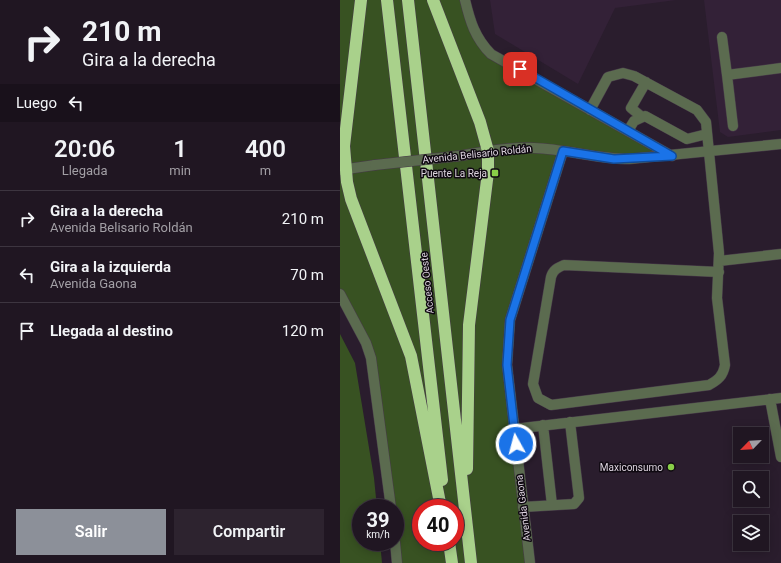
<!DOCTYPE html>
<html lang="es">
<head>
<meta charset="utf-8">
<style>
	:root { --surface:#201622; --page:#2d232f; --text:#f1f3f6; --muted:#a29fa5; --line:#3d3540; --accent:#8c9099 }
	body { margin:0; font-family:Roboto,sans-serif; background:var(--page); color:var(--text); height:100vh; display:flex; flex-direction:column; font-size:15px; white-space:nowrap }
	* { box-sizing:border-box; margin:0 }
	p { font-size:13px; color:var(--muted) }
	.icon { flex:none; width:22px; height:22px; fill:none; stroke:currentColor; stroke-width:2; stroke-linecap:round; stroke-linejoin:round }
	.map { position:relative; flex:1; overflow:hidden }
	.panel { display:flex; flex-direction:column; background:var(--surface); width:340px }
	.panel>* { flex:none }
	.top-card { background:#201622; color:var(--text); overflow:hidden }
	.needle { width:26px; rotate:245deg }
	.fabs { position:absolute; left:393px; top:427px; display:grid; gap:8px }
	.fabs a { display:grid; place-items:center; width:36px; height:36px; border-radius:0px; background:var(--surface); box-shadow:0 2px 10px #0003,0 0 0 1px var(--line); font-size:20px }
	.speed { position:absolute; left:12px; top:499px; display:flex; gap:8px; font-size:20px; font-weight:700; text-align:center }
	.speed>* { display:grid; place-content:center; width:52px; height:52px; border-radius:50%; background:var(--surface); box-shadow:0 2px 10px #0003,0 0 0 1px var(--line); line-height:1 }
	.speed small { font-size:10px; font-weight:400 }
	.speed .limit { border:6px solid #d22; background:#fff; color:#111 }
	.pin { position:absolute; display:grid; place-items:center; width:34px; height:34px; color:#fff; margin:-17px; border-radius:8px; box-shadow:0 2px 6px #0006 }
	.me { position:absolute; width:44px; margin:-22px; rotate:353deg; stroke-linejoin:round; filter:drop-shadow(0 0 3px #0008) }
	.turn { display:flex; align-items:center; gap:14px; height:84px; padding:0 16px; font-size:18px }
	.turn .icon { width:52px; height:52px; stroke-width:2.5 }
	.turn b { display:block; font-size:28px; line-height:34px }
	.then { display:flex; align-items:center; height:38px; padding:0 16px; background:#0003; gap:8px; font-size:15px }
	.eta { display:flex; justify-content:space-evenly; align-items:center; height:68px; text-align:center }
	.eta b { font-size:24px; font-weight:600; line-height:28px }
	.primary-button { display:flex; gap:8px; margin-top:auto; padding:8px 16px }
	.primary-button a { flex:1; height:46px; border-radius:0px; background:var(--accent); color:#fff; font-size:16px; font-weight:600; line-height:46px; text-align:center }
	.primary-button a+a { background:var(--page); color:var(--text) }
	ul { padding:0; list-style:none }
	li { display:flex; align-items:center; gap:12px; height:56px; padding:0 16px; border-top:1px solid var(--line) }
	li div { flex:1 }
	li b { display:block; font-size:15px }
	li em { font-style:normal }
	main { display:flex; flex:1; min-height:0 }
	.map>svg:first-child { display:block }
</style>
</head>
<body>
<main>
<section class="panel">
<div class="top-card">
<div class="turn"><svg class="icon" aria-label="right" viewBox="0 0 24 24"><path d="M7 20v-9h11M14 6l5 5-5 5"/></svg><div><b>210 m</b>Gira a la derecha</div></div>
<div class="then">Luego<svg class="icon" aria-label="left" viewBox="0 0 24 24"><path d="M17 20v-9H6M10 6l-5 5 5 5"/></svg></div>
</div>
<div class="eta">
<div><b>20:06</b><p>Llegada</p></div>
<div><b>1</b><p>min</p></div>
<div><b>400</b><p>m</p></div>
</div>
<ul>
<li><svg class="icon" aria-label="right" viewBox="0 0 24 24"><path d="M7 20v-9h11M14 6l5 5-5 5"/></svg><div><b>Gira a la derecha</b><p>Avenida Belisario Roldán</p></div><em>210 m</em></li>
<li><svg class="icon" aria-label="left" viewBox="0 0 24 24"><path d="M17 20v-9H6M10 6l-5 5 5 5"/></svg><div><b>Gira a la izquierda</b><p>Avenida Gaona</p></div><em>70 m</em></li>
<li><svg class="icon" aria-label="arrive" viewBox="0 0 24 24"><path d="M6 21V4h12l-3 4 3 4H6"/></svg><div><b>Llegada al destino</b></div><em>120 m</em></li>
</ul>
<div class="primary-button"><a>Salir</a><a>Compartir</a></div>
</section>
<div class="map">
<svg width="441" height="563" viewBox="0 0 441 563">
	<rect width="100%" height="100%" fill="#2a1d2d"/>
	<!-- built -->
	<path fill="#332137" d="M150 0H336L275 8 238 84 155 34Z
		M364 0H441V130L388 137 380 132Z"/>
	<!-- green -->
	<path fill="#385222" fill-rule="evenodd" d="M0 0H125L145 48 332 156 289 159 223 151 167 340 190 563H57L55 542V508L31 358 0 294ZM81 508H115V542H81Z
		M0 334 15 363 34 478 37 508H21V542H40L42 563H0Z"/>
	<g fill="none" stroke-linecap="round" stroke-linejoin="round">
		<!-- minor casing -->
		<g stroke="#473a49" stroke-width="11">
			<path id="minor" d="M125 0C130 21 135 38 151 54L332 156
				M382 37 387 75
				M250 110 268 77 283 73 294 76 357 110 366 122 379 253 377 298 385 365C383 376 378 380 369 385L211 405 198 398 193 384 211 277C213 270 217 268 224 265L379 272
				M302 117 291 108 306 82
				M393 126 387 75 441 68
				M288 131 294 121 305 116 347 139 367 134
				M118 156C143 152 169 147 194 148 226 149 257 159 289 159L441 144
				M0 170 35 165
				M379 261 441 254
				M0 294 26 343 31 358 51 508
				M430 399 441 457
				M203 425 212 505
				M174 429 441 398
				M183 507 234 504 239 498 230 422
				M55 542 57 563
				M190 563 167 365 170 320 223 151"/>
		</g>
		<!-- highway casing -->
		<g stroke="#473a49" stroke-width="13">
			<path id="highway" d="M21 0 4 146 7 182 11 199 71 356 101 508
				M47 0 102 480
				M68 0 131 563
				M93 0 140 122 148 151V172L129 325 127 469
				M109 542 112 563"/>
		</g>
		<!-- minor -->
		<use href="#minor" stroke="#5b6b4f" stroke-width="10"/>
		<!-- highway -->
		<use href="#highway" stroke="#a9d18b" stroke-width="12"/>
		<!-- minor-bridge casing -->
		<g stroke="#473a49" stroke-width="11" stroke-linecap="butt">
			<path id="minor-bridge" d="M35 165 118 156"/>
		</g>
		<!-- minor-bridge -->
		<use href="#minor-bridge" stroke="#5b6b4f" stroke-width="10"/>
	</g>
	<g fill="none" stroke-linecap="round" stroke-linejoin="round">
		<!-- route casing -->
		<g stroke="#114b97" stroke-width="10">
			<path id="route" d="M176 444 167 365 170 320 223 151 274 159 332 156 180 69"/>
		</g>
		<!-- route -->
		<use href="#route" stroke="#1a73e8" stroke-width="7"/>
	</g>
	<!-- markers -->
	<g fill="#89ce48" stroke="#0f0911" stroke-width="1.5">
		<rect x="151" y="169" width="8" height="8" rx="2"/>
		<circle cx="331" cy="467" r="4"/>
	</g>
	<g text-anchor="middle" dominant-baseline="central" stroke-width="3" stroke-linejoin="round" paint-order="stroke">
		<!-- street labels -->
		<g font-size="10" fill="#ddd4df" stroke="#0f0911">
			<text transform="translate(137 154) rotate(-6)">Avenida Belisario Roldán</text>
			<text transform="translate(87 283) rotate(-96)">Acceso Oeste</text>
			<text transform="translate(183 508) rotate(-97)">Avenida Gaona</text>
		</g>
		<!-- poi labels -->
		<g font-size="10" fill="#ddd4df" stroke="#0f0911" text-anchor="end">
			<text x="147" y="173">Puente La Reja</text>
			<text x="323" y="467">Maxiconsumo</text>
		</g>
	</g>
</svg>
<div class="fabs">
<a><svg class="needle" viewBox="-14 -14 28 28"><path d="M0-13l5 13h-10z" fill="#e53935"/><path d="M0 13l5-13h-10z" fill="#a29fa5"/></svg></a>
<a><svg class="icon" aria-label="search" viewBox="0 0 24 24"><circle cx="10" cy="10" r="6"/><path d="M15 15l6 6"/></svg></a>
<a><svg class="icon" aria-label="layers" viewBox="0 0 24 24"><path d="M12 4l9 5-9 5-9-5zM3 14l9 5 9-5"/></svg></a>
</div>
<div class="speed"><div>39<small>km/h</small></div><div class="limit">40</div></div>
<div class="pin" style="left:180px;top:69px;background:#d93025"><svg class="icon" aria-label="arrive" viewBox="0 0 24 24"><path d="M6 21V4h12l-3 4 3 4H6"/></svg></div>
<svg class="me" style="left:176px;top:444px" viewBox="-20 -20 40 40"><circle r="17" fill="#1a73e8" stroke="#fff" stroke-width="3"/><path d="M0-11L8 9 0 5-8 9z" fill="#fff"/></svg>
</div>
</main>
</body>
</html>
